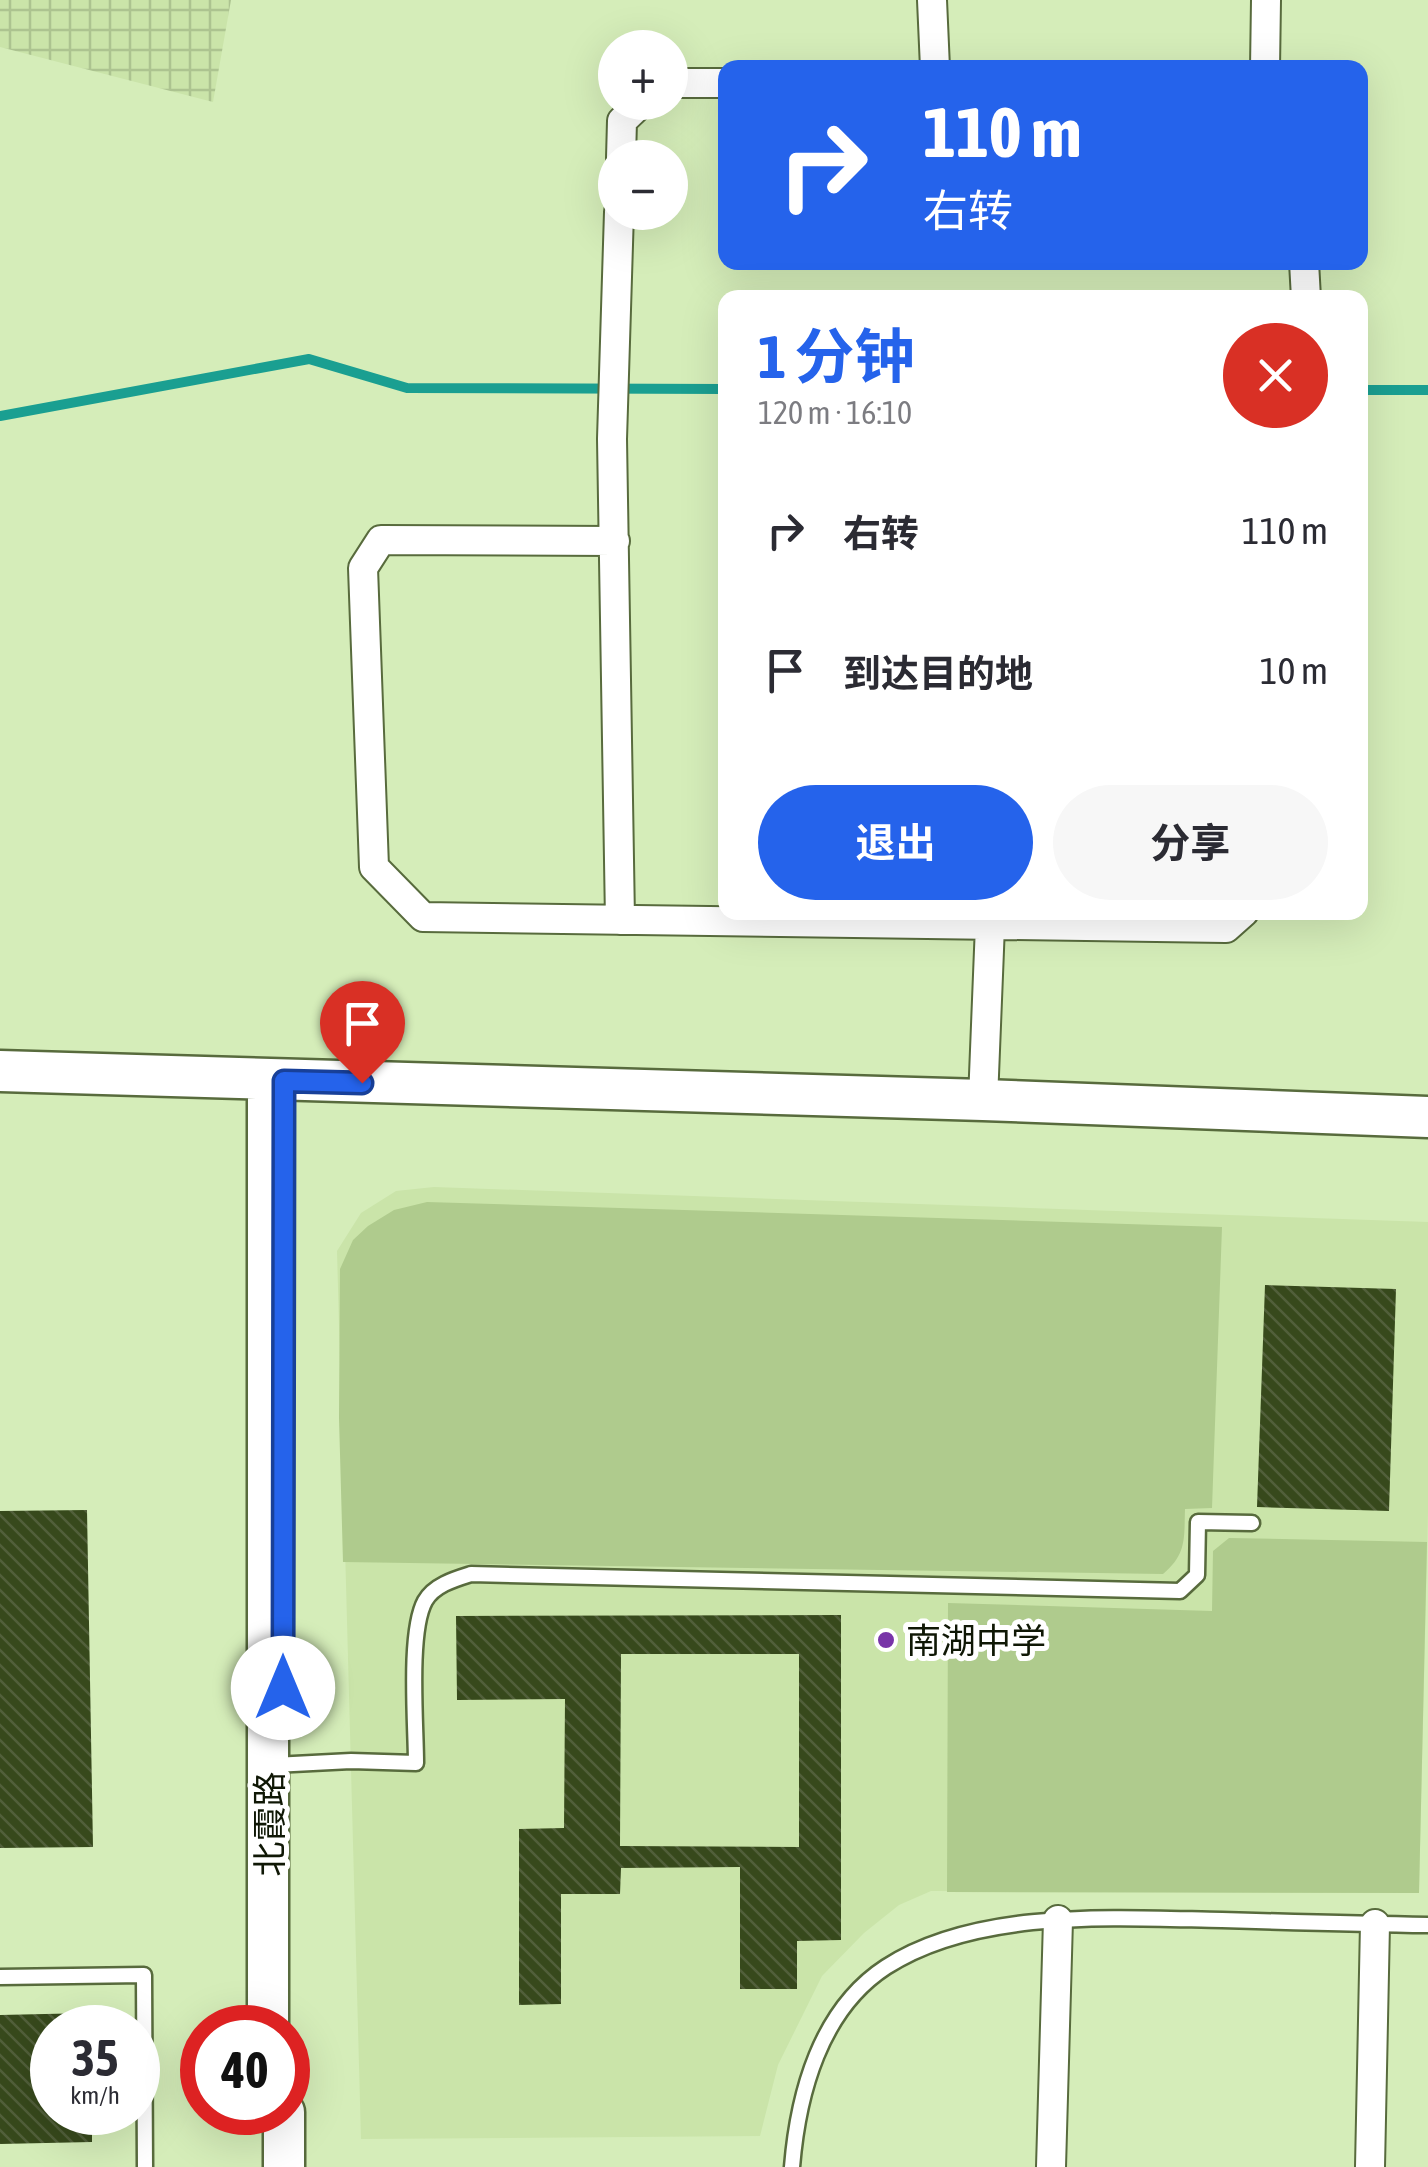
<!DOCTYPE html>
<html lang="zh">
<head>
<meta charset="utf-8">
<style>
	:root { --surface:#fff; --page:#f7f7f7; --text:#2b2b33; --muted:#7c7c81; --accent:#2563eb }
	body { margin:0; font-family:"Asap Condensed","Noto Sans SC",sans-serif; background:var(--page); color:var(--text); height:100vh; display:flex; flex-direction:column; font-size:38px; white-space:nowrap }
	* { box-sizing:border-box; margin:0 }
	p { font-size:32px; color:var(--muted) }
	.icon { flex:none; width:55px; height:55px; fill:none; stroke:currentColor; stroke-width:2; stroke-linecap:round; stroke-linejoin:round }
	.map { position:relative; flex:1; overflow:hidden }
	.side { position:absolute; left:718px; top:290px; width:650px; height:630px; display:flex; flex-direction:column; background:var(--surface); border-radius:20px; box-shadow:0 10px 40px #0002 }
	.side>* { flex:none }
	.top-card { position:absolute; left:718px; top:60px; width:650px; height:210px; border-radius:20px; box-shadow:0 10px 40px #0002; background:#2563eb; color:#fff; overflow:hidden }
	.tools { position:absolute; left:598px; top:30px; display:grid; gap:20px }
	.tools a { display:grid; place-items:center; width:90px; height:90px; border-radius:50%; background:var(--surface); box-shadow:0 10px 40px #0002; font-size:50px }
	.speed { position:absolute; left:30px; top:2005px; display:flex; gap:20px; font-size:50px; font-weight:700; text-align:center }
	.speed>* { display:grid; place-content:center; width:130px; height:130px; border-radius:50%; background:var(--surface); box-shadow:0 10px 40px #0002; line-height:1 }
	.speed small { font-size:25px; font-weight:400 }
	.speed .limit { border:15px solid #d22; background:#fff; color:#111 }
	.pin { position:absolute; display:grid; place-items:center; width:85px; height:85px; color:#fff; margin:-102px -42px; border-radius:50% 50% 50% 0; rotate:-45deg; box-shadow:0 0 10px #0007 }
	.pin .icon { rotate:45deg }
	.me { position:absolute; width:110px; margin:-55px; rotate:0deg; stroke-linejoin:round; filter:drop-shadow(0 0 8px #0008) }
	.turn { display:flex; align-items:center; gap:35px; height:210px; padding:0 40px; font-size:45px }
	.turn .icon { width:130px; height:130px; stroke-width:2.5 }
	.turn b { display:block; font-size:70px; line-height:85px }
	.round { display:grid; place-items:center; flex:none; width:105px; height:105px; border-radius:52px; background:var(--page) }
	.headline { display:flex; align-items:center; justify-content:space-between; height:170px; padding:0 40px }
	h1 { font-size:60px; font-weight:700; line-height:75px; color:var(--accent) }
	.primary-button { display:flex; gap:20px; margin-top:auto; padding:20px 40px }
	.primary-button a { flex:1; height:115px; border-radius:60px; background:var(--accent); color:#fff; font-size:40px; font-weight:700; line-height:115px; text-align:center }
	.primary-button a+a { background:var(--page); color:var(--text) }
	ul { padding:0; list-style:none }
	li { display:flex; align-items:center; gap:30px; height:140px; padding:0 40px }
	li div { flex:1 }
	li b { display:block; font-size:38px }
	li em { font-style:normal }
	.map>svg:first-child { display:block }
</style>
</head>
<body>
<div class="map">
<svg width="1428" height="2167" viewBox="0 0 1428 2167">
	<defs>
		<pattern id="industrial-grid" width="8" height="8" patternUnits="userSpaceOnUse" patternTransform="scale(2.5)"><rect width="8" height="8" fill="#cae4a9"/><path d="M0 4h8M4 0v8" fill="none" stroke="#acc390"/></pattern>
		<pattern id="building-back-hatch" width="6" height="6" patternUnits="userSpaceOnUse" patternTransform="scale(2.5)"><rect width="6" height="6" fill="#37491c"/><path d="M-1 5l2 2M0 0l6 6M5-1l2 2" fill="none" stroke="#515f3a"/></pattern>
	</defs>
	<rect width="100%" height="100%" fill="#d5edb9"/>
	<!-- built -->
	<path fill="#cae4a9" d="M434 1187 1428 1222V1511L1419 1893 931 1891 899 1905 864 1933 822 1976 778 2065 760 2136 361 2139 337 1251 361 1213 396 1191Z"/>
	<!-- industrial -->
	<path fill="url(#industrial-grid)" d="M0 0H231L213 102 0 47Z"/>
	<!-- grass -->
	<path fill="#afcb8d" d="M427 1202 1222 1227 1212 1508 1185 1509C1184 1538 1187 1554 1163 1574L343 1562 339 1418 340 1269 353 1240 368 1226 394 1210Z
		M1229 1538 1427 1542 1419 1893 947 1892 948 1603 1212 1611 1213 1551Z"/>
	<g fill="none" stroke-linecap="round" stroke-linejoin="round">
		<!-- stream -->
		<path stroke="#1a9f91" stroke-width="10" d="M1360 390H1428
			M0 416 309 359 407 388 725 389"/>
	</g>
	<!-- building -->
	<path fill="url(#building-back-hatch)" fill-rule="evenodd" d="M1265 1285 1396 1289 1389 1511 1257 1507Z
		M87 1510 93 1847 0 1848V1511Z
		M841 1615V1940L797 1941V1989H740V1867L621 1868 620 1894H561V2004L519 2005V1829L564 1828 565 1699 457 1700 456 1616ZM621 1654H799V1847L620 1846Z
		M90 2013 91 2028H52V2112H92V2142L0 2144V2015Z"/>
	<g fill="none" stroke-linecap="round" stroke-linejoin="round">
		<!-- lane casing -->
		<g stroke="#586b3d" stroke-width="19">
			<path id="lane" d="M274 1765 351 1761 416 1763C416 1725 408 1632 425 1601 434 1585 455 1579 471 1574L1180 1591 1197 1575 1198 1522 1252 1523
				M0 1977 144 1975 145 2167
				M792 2167C798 2094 820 2010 886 1967 977 1908 1118 1918 1222 1920 1290 1922 1359 1924 1428 1925"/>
		</g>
		<!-- street casing -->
		<g stroke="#586b3d" stroke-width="32">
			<path id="street" d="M932 0 935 68
				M1265 68 1266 0
				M670 83H725
				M621 158 622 121 642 102
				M619 212 612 439 620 920
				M1304 262 1306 298
				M615 541 381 540 363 568 374 867 423 917 1226 928 1244 912
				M983 1100 990 925
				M1051 2167 1058 1920
				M1370 2167 1375 1924"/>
		</g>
		<!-- secondary casing -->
		<g stroke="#586b3d" stroke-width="45">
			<path id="secondary" d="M0 1071 983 1100 1428 1117
				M268 1081V2028
				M284 2112V2167"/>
		</g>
		<!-- lane -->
		<use href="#lane" stroke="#fff" stroke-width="14"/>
		<!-- street -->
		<use href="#street" stroke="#fff" stroke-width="28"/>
		<!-- secondary -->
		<use href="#secondary" stroke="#fff" stroke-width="40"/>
	</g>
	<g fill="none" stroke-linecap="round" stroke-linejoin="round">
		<!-- route casing -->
		<g stroke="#184099" stroke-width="25">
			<path id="route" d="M283 1688 284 1081 362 1083"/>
		</g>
		<!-- route -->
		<use href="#route" stroke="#2563eb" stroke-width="18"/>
	</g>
	<!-- markers -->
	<circle fill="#7834a8" stroke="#fff" stroke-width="4" cx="886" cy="1640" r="10"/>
	<g text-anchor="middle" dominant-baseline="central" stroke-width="10" stroke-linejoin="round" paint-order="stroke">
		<!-- poi labels -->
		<g font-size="35" fill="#0f1705" stroke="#fff" text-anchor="start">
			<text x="906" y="1640">南湖中学</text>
		</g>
		<!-- street labels -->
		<g font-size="35" fill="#0f1705" stroke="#fff">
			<text transform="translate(269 1824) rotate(-90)">北霞路</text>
		</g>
	</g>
</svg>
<div class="tools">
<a>+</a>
<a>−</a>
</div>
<div class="speed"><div>35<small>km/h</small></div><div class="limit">40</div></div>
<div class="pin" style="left:362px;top:1083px;background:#d93025"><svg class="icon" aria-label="arrive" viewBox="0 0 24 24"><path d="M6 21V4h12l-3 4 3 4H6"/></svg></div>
<svg class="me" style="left:283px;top:1688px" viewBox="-20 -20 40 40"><circle r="19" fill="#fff"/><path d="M0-13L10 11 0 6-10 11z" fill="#2563eb"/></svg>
<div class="top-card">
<div class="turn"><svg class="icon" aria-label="right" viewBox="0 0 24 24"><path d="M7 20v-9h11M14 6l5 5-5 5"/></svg><div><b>110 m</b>右转</div></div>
</div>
<section class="side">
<div class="headline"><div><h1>1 分钟</h1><p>120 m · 16:10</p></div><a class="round" style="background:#d93025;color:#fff"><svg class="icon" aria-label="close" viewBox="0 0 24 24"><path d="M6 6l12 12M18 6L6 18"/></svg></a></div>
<ul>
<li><svg class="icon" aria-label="right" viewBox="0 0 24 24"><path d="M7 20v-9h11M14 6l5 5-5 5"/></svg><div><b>右转</b></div><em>110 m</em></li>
<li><svg class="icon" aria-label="arrive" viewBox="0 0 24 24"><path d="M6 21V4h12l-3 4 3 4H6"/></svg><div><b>到达目的地</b></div><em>10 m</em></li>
</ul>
<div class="primary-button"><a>退出</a><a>分享</a></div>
</section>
</div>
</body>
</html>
